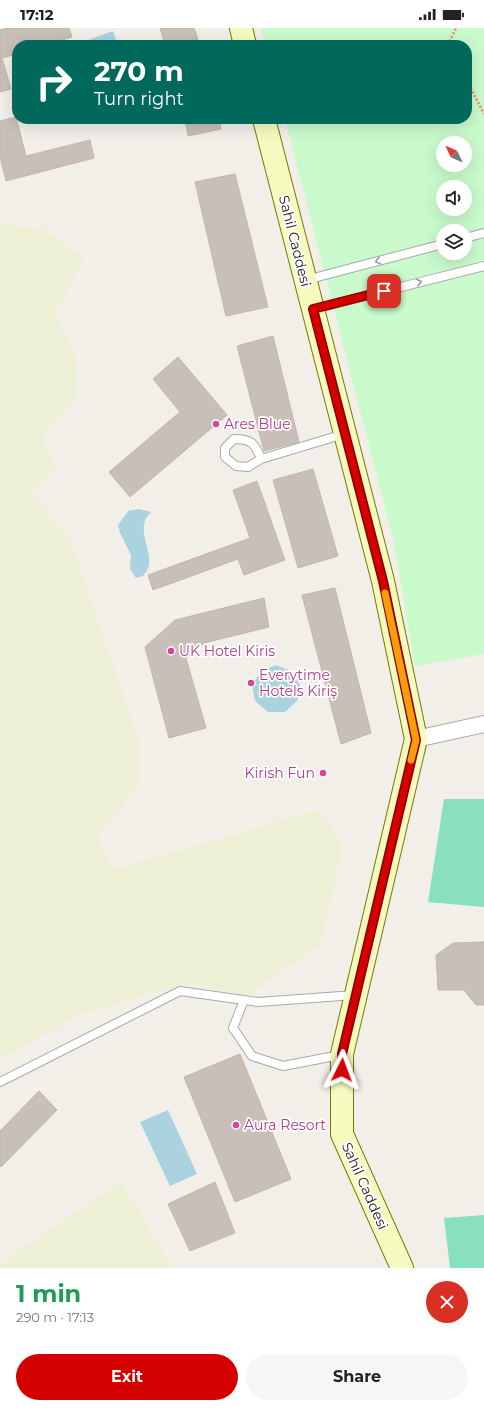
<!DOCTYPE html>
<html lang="en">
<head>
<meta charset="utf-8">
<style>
	:root { --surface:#fff; --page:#f6f6f6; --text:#222; --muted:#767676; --accent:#d40000 }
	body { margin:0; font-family:Montserrat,sans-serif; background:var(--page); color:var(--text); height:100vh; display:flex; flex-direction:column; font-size:15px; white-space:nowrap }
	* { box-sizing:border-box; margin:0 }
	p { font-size:13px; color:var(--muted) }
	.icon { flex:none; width:22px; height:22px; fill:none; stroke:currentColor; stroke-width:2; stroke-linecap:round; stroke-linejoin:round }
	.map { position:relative; height:1240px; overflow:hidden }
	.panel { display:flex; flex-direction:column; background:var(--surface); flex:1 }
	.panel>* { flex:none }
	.top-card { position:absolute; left:12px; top:12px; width:460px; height:84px; border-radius:16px; box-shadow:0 4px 16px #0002; background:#00695c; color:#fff; overflow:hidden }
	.needle { width:26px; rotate:314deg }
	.controls { position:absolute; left:436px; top:108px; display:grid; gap:8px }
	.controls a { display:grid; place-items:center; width:36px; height:36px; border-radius:50%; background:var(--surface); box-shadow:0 4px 16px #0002; font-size:20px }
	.pin { position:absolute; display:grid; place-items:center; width:34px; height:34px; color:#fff; margin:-17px; border-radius:8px; box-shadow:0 2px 6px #0006 }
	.me { position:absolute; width:44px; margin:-22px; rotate:3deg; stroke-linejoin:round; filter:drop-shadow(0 0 3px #0008) }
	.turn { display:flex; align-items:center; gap:14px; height:84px; padding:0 16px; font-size:18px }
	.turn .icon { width:52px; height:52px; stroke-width:2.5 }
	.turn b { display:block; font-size:28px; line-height:34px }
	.round { display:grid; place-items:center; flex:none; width:42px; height:42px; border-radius:21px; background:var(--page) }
	.head { display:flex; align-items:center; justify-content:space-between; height:68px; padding:0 16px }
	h1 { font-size:24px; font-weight:700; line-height:30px; color:#1e9e55 }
	.action { display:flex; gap:8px; margin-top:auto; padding:8px 16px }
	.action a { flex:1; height:46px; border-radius:24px; background:var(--accent); color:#fff; font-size:16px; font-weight:700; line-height:46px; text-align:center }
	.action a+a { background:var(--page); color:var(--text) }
	.status { display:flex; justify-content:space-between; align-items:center; height:28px; padding:0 20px; background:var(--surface); direction:ltr }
	.status svg { height:11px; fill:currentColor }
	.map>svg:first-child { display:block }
</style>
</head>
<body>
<div class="status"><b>17:12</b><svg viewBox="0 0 49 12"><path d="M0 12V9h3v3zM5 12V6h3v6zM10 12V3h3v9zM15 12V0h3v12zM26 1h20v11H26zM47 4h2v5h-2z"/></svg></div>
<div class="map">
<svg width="484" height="1240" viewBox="0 0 484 1240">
	<rect width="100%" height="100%" fill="#f2efe9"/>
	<!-- farmland -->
	<path fill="#eef0d5" d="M0 196 45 202 84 230 55 286 76 330V369L42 411 56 440 30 466 68 506 139 711V759L98 806 111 842 319 782 343 817 321 916 244 970 188 954 79 987 0 1031Z
		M121 1153 172 1240H0V1237L36 1211Z"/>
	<!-- park -->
	<path fill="#c8facc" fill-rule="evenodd" d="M261 0H484V626L415 638 394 514 285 91H467V17H266ZM443 115H465V137H443ZM443 159H465V181H443ZM443 203H465V225H443Z"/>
	<!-- pitch -->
	<path fill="#88e0be" d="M444 771H484V879L428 874Z
		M484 1187V1240H450L444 1190Z"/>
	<!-- water -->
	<path fill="#aad3df" d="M113 3 118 17H78L77 16Z
		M139 481 151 484C135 499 151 519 149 536 149 540 145 545 143 548L136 550 130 541 131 527 120 505 118 497 128 483Z
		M276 637 291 643 300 657 297 673 285 684H268L255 673 252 657 261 643Z
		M168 1082 197 1146 170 1158 140 1094Z"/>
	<!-- building -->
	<path fill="#c7bfb8" stroke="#c4b6ab" d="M7 0H69L72 9 45 17H17V26L2 30 11 61 0 64V2Z
		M160 0H194L198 11 179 17H165Z
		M16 89 26 128 90 112 94 130 6 153 0 129V93Z
		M185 91H219L221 101 188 108Z
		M235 146 268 279 226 288 195 154Z
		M273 308 299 414 264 423 237 318Z
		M178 329 227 387 130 469 109 444 180 384 153 351Z
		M313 441 338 528 298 540 273 452Z
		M257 453 285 532 244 547 238 531 153 562 148 547 250 510 233 462Z
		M335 560 371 705 341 716 302 567Z
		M264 570 269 599 204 615 186 630 206 700 169 710 145 619 175 592Z
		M484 914V977H476L464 962H438L436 927 453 915Z
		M240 1026 291 1151 235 1174 184 1049Z
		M39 1063 57 1082 1 1139 0 1137V1103Z
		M215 1154 235 1205 190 1223 168 1176Z"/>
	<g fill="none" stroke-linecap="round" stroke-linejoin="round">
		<!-- lane casing -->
		<g stroke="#a9a9a9" stroke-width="10">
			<path id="lane" d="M465 210 484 205
				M306 252 443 216
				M314 281 484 238
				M261 431C255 415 251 411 234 411L225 420V429L236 438 248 439 261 431 344 406
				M244 972 233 1000 252 1028 283 1038 340 1027
				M0 1054 180 963 258 974 355 967"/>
		</g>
		<!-- street casing -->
		<g stroke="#a9a9a9" stroke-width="18">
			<path id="street" d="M416 711 484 696"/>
		</g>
		<!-- secondary casing -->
		<g stroke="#707d05" stroke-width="24">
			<path id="secondary" d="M241 0 245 17
				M264 91 383 553 416 711 342 1026V1106L402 1240"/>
		</g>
		<!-- path -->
		<path stroke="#fa8072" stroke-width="2.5" stroke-dasharray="2 2" stroke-linecap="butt" d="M448 17 456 0
			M467 53 484 86"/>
		<!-- lane -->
		<use href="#lane" stroke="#fff" stroke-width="8"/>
		<!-- street -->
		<use href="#street" stroke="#fff" stroke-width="16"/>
		<!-- secondary -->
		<use href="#secondary" stroke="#f7fabf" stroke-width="22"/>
	</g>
	<!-- one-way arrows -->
	<defs><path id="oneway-chevron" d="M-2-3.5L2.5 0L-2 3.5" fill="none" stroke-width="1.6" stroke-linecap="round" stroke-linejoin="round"/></defs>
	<g stroke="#9c9c9c">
		<use href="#oneway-chevron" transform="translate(378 233) rotate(165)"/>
		<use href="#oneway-chevron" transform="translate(419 254) rotate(-14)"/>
	</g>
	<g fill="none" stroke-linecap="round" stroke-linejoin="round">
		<!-- route casing -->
		<g stroke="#8a0000" stroke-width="10">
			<path id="route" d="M342 1042V1026L416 712 383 553 313 281 384 263"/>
		</g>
		<!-- route -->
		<use href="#route" stroke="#d40000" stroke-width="7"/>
		<!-- slow -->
		<path stroke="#f59e0b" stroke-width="7" d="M385 565 416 712 411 732"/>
	</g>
	<!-- markers -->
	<g fill="#d1479c" stroke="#fff" stroke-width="1.5">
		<circle cx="216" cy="396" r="4"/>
		<circle cx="171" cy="623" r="4"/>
		<circle cx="251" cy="655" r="4"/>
		<circle cx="323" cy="745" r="4"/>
		<circle cx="236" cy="1097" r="4"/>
	</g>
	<g text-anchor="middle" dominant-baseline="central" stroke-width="3.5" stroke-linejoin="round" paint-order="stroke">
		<!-- street labels -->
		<g font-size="14" fill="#222" stroke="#fff">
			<text transform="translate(295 213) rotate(76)">Sahil Caddesi</text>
			<text transform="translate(365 1158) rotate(66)">Sahil Caddesi</text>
		</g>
		<!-- hotel labels -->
		<g font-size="14" fill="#b23c85" stroke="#fff" text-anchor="start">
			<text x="224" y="396">Ares Blue</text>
			<text x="179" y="623">UK Hotel Kiris</text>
			<text x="259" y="647">Everytime<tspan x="259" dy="16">Hotels Kiriş</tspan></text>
			<text x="315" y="745" text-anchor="end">Kirish Fun</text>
			<text x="244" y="1097">Aura Resort</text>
		</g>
	</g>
</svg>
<div class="controls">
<a><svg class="needle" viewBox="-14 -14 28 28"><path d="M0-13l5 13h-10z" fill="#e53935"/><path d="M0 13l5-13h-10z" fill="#767676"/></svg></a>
<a><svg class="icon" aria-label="sound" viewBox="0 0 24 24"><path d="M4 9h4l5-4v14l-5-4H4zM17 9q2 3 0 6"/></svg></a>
<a><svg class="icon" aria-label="layers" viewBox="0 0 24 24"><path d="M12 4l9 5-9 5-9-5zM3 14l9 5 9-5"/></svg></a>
</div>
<div class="pin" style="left:384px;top:263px;background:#d93025"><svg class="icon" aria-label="arrive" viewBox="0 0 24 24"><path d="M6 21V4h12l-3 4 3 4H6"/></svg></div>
<svg class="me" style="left:342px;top:1042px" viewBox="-20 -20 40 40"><path d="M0-17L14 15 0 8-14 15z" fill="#d40000" stroke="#fff" stroke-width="4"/></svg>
<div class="top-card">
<div class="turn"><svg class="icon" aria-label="right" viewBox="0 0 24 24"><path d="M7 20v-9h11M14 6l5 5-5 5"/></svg><div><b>270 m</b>Turn right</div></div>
</div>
</div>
<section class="panel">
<div class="head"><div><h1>1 min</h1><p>290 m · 17:13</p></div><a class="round" style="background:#d93025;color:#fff"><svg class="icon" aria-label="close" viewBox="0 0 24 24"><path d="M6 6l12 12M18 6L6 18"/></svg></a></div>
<div class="action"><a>Exit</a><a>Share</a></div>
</section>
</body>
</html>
